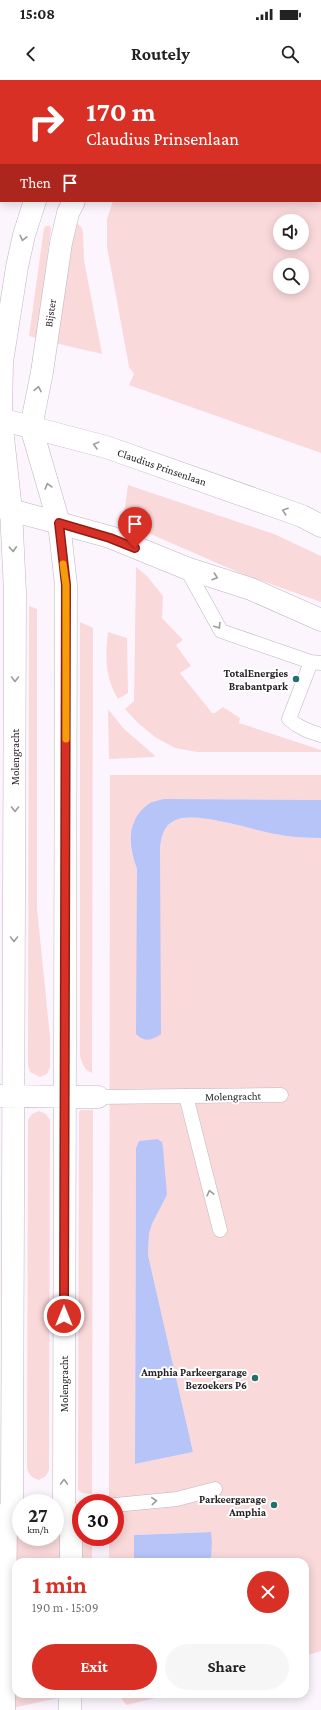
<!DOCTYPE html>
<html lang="en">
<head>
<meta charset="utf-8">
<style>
	:root { --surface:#fff; --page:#f6f6f6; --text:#222; --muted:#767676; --accent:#d93025 }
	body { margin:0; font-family:"Crimson Pro",serif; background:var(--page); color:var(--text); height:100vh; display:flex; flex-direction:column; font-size:15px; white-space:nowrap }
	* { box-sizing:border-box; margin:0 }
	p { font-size:13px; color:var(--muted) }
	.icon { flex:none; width:22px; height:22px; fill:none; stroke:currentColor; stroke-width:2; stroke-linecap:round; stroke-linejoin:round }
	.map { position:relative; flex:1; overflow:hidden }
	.details { position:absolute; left:12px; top:1478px; width:297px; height:140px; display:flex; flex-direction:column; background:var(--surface); border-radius:12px; box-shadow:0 2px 10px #0003 }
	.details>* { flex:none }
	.banner { position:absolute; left:0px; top:0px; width:321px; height:122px; box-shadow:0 2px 10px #0003; background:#d93025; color:#fff; overflow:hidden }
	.tools { position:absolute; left:273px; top:134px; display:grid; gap:8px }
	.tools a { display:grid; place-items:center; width:36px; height:36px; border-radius:50%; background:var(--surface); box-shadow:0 2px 10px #0003; font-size:20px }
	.speed { position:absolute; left:12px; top:1414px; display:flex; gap:8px; font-size:20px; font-weight:700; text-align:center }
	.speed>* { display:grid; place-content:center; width:52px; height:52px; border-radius:50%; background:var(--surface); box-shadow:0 2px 10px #0003; line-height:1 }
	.speed small { font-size:10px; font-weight:400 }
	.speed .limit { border:6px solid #d22; background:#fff; color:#111 }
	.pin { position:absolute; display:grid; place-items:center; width:34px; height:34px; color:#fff; margin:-41px -17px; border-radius:50% 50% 50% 0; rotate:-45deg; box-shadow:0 0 4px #0007 }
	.pin .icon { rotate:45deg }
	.me { position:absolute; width:44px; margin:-22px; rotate:0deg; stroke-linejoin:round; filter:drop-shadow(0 0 3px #0008) }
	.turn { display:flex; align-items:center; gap:14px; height:84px; padding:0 20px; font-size:18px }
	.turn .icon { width:52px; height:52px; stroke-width:2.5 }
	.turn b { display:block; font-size:28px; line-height:34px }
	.then { display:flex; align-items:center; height:38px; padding:0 20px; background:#0003; gap:8px; font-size:15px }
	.round { display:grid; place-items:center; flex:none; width:42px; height:42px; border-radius:21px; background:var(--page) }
	.overview { display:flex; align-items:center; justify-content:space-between; height:68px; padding:0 20px }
	h1 { font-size:24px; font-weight:700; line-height:30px; color:var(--accent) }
	.button { display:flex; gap:8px; margin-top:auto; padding:8px 20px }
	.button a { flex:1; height:46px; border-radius:24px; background:var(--accent); color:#fff; font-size:16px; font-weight:700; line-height:46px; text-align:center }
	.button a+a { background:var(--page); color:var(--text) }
	.status { display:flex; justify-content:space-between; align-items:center; height:28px; padding:0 20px; background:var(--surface); direction:ltr }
	.status svg { height:11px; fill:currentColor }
	header { display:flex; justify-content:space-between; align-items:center; height:52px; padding:0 20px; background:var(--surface); font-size:18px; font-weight:700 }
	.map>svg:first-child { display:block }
</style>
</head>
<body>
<div class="status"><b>15:08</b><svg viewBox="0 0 49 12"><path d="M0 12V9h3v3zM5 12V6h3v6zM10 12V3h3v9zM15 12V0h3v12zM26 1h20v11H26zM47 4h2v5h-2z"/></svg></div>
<header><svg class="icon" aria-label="back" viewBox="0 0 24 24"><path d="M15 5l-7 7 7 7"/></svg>Routely<svg class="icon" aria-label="search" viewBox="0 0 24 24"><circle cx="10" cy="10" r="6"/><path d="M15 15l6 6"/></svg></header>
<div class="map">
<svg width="321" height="1630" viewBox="0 0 321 1630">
	<rect width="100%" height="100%" fill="#fdf5fe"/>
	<!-- green -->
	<path fill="#fad9db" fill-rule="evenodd" d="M320 40 321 41V373L129 305 134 294 129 287 107 167V139L113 121H320ZM280 141H302V163H280ZM280 185H302V207H280Z
		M74 144H78L82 148 83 153 84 180 102 274 55 263Z
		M46 146H50L51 148 37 258 29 256 44 148Z
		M128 405 274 454 321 476V522L240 493 123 442Z
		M136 487 147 496 163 516 162 538 183 560 176 565 191 586 180 593 212 633H215L223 627 240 638 239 643 321 670V672H197L175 668 155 657 138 643 125 629 134 621Z
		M29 526 37 529V828L50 957V987L47 994 40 997 30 992 28 985Z
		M80 542 93 548 92 993C84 990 82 983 80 976Z
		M108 552 127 558 128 613 118 619C105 598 105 576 108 552Z
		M108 629 124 649 153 674 155 677 109 679Z
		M110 695H321V720L165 719 134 742C129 761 130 770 137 789L160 770C161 758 163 745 176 740 196 731 252 750 275 754 290 757 306 758 321 758V1571L305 1576V1482H211L212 1462 210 1452 135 1455 134 1482H109V1457H115V1423H109ZM157 1059 167 1115 152 1144 149 1154 148 1175 193 1372 135 1384 136 1068 139 1061Z
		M81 1030H93L92 1414 82 1413 78 1410 79 1032Z
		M39 1031 46 1034 50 1040 49 1390 46 1396 39 1400C32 1398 28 1395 27 1387L28 1040 32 1034Z
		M55 1437 60 1440 63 1482H16V1614H63V1617L12 1628V1450L17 1439 21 1438V1457H55Z
		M81 1457H92V1482H78Z
		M119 1614H172L126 1625Z"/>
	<!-- water -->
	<path fill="#b6c4f8" d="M165 719 321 720V758C306 758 290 757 275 754 252 750 196 731 176 740 163 745 161 758 160 770L161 954C153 960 144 963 136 954L137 789C128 766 126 739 150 723 154 721 160 720 165 719Z
		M157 1059 162 1062 163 1068 167 1115 152 1144 149 1154 148 1175 193 1372 135 1384 136 1068 139 1061Z
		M211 1452 212 1462 211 1482H134V1455Z"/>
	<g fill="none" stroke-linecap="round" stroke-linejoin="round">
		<!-- service casing -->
		<g stroke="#bdb5be" stroke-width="15">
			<path id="service" d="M186 488 221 551 311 582 321 583
				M311 582 289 639C299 648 308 651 321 655
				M186 1016 220 1150
				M98 1017 281 1015
				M115 1425 177 1419 215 1409"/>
		</g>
		<!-- minor casing -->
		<g stroke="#bdb5be" stroke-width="23">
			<path id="minor" d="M313 0 316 1
				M226 1 230 0
				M0 104H1
				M0 1016 98 1017
				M71 1482V1441L64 1424 66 505 59 443 31 347 42 292 61 163 68 133 74 121
				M4 1630 6 1444 12 1423 15 512 11 430 1 339 2 282 17 187 24 155 35 121
				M70 1630V1614"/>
		</g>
		<!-- secondary casing -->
		<g stroke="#bdb5be" stroke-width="23">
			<path id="secondary" d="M0 339 106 367 302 436 321 446
				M0 427 110 457 186 488 251 509 321 540"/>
		</g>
		<!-- service -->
		<use href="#service" stroke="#fff" stroke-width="14"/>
		<!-- minor -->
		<use href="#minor" stroke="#fff" stroke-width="22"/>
		<!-- secondary -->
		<use href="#secondary" stroke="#fff" stroke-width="22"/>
	</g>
	<!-- one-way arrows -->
	<defs><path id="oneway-chevron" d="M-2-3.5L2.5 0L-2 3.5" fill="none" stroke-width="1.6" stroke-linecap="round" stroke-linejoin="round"/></defs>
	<g stroke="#9d9c9d">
		<use href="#oneway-chevron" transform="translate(23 158) rotate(104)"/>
		<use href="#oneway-chevron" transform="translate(38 309) rotate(-79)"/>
		<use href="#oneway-chevron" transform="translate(96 365) rotate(-165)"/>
		<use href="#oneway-chevron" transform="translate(48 406) rotate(-106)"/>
		<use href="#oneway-chevron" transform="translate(285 431) rotate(-161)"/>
		<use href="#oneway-chevron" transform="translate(13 469) rotate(87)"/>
		<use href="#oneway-chevron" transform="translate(215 497) rotate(19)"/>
		<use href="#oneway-chevron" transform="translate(218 546) rotate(58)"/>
		<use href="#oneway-chevron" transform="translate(15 599) rotate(90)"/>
		<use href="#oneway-chevron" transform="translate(15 729) rotate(90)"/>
		<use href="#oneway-chevron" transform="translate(14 859) rotate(90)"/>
		<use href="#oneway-chevron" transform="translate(210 1113) rotate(-104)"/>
		<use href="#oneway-chevron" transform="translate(64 1402) rotate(-90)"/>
		<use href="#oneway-chevron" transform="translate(154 1421) rotate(-5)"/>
	</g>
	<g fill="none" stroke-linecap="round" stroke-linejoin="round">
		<!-- route casing -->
		<g stroke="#8d1f18" stroke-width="10">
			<path id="route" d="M64 1236 66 505 59 443 110 458 135 468"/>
		</g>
		<!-- route -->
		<use href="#route" stroke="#d93025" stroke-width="7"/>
		<!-- slow -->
		<path stroke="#f59e0b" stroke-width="7" d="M63 484 66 505V659"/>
	</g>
	<!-- markers -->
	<g fill="#236f70" stroke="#fff" stroke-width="1.5">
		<circle cx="296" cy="599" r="4"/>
		<circle cx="255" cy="1298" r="4"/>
		<circle cx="274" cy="1425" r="4"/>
	</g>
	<g text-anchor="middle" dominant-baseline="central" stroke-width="4" stroke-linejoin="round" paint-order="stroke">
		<!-- street labels -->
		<g font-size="11" fill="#252225" stroke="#fff">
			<text transform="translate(50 233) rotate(-82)">Bijster</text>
			<text transform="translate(162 387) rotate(19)">Claudius Prinsenlaan</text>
			<text transform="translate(15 677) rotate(-90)">Molengracht</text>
			<text transform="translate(233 1016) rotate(-1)">Molengracht</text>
			<text transform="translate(64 1304) rotate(-90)">Molengracht</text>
		</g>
		<!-- poi labels -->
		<g font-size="11" font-weight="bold" fill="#252225" stroke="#fff" text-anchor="end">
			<text x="288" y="593">TotalEnergies<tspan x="288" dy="13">Brabantpark</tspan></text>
			<text x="247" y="1292">Amphia Parkeergarage<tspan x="247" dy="13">Bezoekers P6</tspan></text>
			<text x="266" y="1419">Parkeergarage<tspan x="266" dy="13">Amphia</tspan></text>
		</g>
	</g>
</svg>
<div class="tools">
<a><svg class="icon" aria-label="sound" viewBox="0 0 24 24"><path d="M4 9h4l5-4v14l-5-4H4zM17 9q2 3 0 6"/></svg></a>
<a><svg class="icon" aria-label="search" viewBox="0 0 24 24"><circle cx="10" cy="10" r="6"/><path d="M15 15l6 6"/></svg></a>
</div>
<div class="speed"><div>27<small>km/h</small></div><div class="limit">30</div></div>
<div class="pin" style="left:135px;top:468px;background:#d93025"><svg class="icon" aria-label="arrive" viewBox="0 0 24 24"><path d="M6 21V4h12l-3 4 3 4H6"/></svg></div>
<svg class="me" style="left:64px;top:1236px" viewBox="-20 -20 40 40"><circle r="17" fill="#d93025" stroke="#fff" stroke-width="3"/><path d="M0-11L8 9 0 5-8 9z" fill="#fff"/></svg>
<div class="banner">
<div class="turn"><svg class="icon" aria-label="right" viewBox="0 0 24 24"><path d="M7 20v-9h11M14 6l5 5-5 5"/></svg><div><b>170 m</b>Claudius Prinsenlaan</div></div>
<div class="then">Then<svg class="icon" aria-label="arrive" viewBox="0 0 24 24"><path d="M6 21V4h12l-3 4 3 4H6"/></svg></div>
</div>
<section class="details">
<div class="overview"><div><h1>1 min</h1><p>190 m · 15:09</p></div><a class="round" style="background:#d93025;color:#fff"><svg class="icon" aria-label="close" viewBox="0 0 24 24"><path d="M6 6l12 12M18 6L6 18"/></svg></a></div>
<div class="button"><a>Exit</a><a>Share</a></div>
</section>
</div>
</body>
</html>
